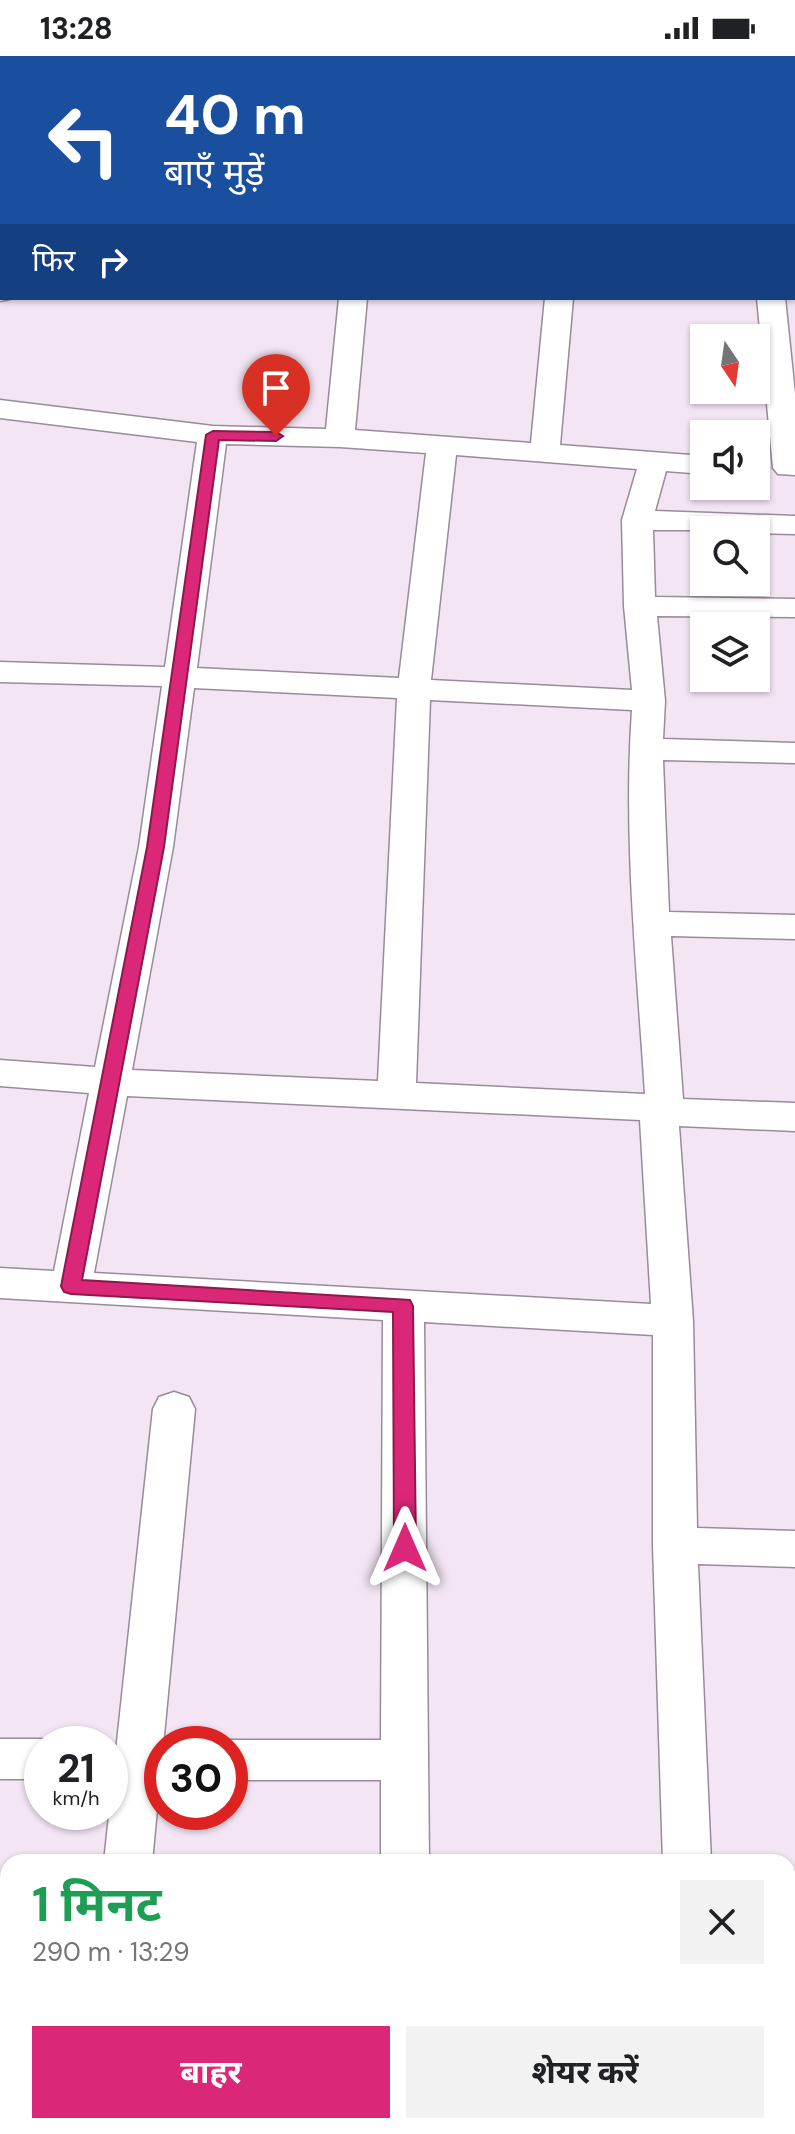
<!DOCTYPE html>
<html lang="hi">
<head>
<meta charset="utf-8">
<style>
	:root { --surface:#fff; --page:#f2f2f2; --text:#202124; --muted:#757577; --accent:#db2777 }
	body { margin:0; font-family:"DM Sans","Noto Sans Devanagari",sans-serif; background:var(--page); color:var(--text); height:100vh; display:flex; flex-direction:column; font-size:30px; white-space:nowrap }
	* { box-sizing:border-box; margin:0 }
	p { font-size:26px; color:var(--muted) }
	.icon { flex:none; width:44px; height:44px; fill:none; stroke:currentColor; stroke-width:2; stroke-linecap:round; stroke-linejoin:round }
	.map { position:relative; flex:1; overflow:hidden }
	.details { position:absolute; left:0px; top:1798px; width:796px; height:280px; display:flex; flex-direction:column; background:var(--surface); border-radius:24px 24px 0 0; box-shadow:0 2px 6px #0004 }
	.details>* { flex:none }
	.banner { position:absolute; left:0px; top:0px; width:796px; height:244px; box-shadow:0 2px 6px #0004; background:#1a4fa0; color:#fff; overflow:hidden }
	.needle { width:52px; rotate:167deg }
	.buttons { position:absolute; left:690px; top:268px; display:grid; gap:16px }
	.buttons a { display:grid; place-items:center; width:80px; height:80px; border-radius:0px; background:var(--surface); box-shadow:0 2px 6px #0004; font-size:40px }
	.speed { position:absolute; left:24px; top:1670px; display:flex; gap:16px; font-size:40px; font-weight:700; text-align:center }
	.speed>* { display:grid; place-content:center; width:104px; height:104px; border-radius:50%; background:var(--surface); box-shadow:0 2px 6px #0004; line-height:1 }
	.speed small { font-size:20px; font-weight:400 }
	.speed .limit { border:12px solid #d22; background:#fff; color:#111 }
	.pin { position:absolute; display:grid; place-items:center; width:68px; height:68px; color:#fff; margin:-82px -34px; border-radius:50% 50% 50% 0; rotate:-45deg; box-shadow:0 0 8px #0007 }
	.pin .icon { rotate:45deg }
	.me { position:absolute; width:88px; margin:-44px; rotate:0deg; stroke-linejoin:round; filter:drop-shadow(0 0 6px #0008) }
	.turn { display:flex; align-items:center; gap:28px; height:168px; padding:0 32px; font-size:36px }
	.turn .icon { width:104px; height:104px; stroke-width:2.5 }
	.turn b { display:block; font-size:56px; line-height:68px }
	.then { display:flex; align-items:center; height:76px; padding:0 32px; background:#0003; gap:16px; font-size:30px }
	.round { display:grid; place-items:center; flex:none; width:84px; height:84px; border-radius:0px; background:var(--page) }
	.headline { display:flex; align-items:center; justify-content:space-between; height:136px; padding:0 32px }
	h1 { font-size:48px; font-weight:700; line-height:60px; color:#1e9e55 }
	.action { display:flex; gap:16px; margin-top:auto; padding:16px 32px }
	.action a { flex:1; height:92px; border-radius:0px; background:var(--accent); color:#fff; font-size:32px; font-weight:700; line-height:92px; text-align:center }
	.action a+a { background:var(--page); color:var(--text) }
	.status { display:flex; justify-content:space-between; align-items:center; height:56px; padding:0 40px; background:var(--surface); direction:ltr }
	.status svg { height:22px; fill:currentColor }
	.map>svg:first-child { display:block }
</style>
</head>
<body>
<div class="status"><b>13:28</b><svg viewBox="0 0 49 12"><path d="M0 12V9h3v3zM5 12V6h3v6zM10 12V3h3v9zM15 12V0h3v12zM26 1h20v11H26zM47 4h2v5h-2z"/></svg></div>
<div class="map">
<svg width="795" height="2078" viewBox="0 0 795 2078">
	<rect width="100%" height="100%" fill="#f3e5f4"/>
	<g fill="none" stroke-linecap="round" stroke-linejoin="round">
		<!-- street casing -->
		<g stroke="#988c99" stroke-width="3">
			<path id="street" d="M587 0H613L586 2Z
				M0 226 2 242 10 243 0 245Z
				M339 242H367L355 374 531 387 545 242H573L560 389 704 400V418L666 415 655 455 795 460V478L756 477V474H653L655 541 795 543V561L657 560 665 645 663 683 795 687V707L663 704 669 856 795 859V883L671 880 683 1043 795 1047V1075L679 1070 693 1265 697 1472 795 1475V1511L698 1508 711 1806H663L653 1489V1279L424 1266 429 1806H381V1724H230V1688H218L230 1684H381L383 1264 0 1242V1212L54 1215 89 1037 0 1030V1004L95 1011 139 791 162 630 0 626V606L165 611 197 386 0 362V344L213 370 326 373ZM226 388 340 391 426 397 399 622 197 612ZM456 399 637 413 622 464 624 550 632 634 431 624ZM194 632 397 642 378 1025 132 1014 173 791ZM430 644 632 654C623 781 637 911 645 1038L416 1027ZM127 1040 640 1064 651 1248 94 1217Z
				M757 242H785L795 338V419L778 418 773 412Z
				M174 1336 189 1341 195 1353 152 1806H104L153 1353 159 1341Z
				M0 1683H42L57 1688H42V1723H0Z
				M788 1814 795 1815V1859L788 1858Z
				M673 2070H725L726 2078H674Z"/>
		</g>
		<!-- street -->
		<use href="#street" fill="#fff" fill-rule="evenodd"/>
	</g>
	<!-- route -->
	<path fill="#db2777" stroke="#8e194d" stroke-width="2" d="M213 375 276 376 283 380 276 385 219 384 164 791 82 1224 410 1244 413 1250 416 1492 412 1498 405 1501 398 1498 394 1492 393 1256 71 1238 64 1236 61 1230 147 791 206 379Z"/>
</svg>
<div class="buttons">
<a><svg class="needle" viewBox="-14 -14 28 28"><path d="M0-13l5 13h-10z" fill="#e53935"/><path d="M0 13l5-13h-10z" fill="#757577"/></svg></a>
<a><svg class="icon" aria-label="sound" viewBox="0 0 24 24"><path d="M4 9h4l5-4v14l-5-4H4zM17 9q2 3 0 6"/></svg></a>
<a><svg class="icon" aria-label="search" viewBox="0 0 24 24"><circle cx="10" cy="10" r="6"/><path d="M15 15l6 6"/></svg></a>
<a><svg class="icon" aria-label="layers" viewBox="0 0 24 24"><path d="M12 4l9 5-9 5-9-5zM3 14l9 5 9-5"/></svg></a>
</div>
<div class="speed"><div>21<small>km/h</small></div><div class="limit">30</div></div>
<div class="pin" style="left:276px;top:380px;background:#d93025"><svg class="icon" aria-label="arrive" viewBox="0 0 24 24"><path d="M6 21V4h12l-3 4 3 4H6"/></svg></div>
<svg class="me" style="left:405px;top:1492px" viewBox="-20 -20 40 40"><path d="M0-17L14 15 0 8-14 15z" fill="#db2777" stroke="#fff" stroke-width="4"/></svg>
<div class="banner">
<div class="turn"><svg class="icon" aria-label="left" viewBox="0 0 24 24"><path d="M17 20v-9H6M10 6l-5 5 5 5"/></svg><div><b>40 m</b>बाएँ मुड़ें</div></div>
<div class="then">फिर<svg class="icon" aria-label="right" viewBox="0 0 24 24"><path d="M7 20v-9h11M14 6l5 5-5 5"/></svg></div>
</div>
<section class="details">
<div class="headline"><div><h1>1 मिनट</h1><p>290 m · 13:29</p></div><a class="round"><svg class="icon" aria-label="close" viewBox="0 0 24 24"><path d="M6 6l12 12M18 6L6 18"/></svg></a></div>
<div class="action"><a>बाहर</a><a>शेयर करें</a></div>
</section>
</div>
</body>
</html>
